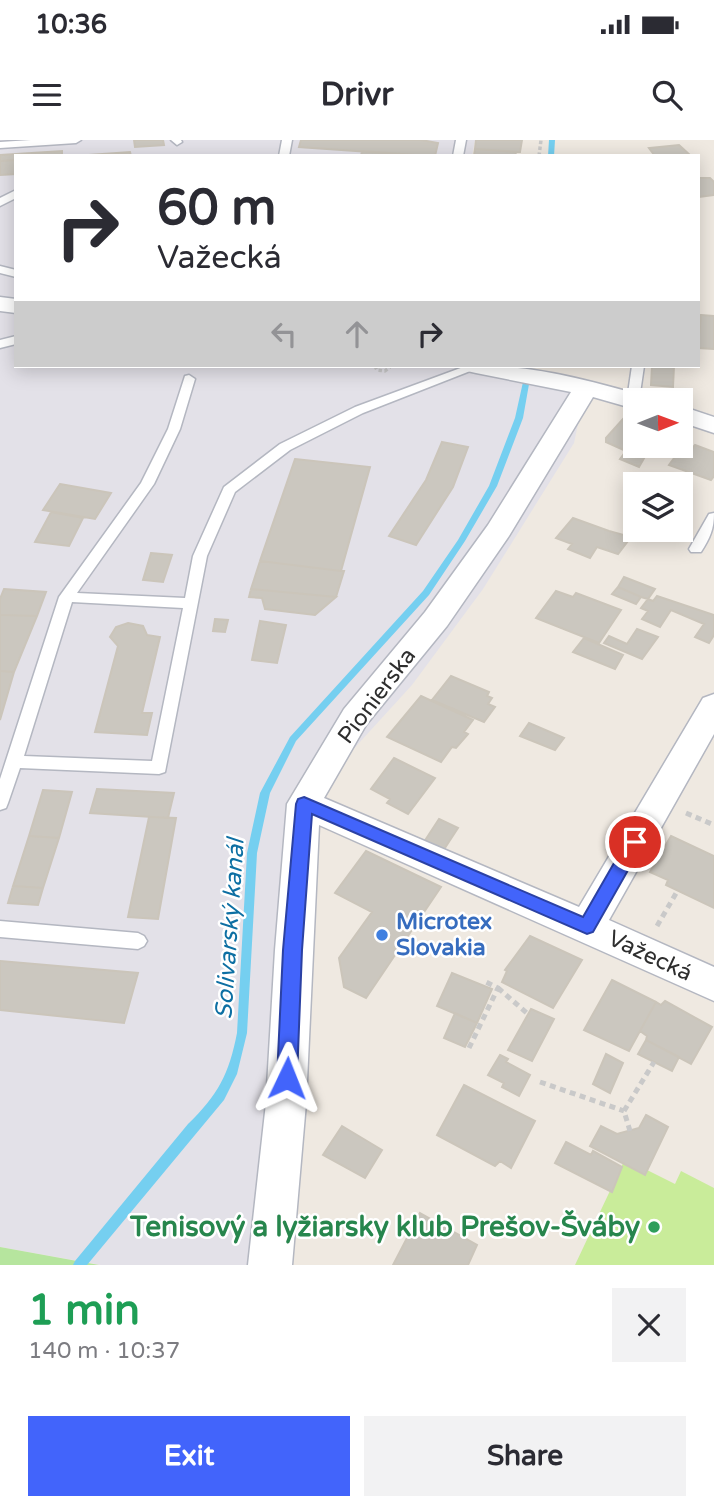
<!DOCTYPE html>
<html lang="en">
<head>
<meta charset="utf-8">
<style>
	:root { --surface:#fff; --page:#f2f2f3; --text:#2b2b33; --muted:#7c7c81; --accent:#4264fb }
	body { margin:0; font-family:"Varela Round",sans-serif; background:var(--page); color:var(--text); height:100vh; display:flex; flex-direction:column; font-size:26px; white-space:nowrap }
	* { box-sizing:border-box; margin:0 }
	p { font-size:23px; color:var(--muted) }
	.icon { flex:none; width:38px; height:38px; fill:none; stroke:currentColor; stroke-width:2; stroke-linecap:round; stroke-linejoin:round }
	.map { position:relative; height:1125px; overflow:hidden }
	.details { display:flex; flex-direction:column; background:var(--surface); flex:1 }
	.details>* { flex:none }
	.hud { position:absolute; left:14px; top:14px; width:686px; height:214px; border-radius:0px; box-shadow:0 4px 18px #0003; background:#fff; color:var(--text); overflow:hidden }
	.needle { width:46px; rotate:89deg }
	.fabs { position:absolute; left:623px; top:248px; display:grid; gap:14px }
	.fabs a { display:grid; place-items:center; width:70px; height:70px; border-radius:0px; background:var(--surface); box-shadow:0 4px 18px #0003; font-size:35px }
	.pin { position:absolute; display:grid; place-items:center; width:60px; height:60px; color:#fff; margin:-30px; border:4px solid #fff; border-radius:50%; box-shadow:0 2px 7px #0007 }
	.me { position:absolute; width:77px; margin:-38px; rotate:2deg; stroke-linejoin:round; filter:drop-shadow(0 0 5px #0008) }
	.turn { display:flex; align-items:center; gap:24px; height:147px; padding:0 28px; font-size:32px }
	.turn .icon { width:91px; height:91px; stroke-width:2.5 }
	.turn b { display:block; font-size:49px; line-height:60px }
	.lanes { display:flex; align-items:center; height:66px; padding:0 28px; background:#0003; justify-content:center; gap:35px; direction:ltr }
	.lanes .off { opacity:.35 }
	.round { display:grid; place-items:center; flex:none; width:74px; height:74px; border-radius:0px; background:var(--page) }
	.overview { display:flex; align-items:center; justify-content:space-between; height:119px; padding:0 28px }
	h1 { font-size:42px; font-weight:700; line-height:52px; color:#1e9e55 }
	.action { display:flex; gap:14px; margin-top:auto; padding:14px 28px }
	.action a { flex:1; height:80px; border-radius:0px; background:var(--accent); color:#fff; font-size:28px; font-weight:700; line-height:80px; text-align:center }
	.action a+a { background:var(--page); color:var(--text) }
	.status { display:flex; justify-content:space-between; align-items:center; height:49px; padding:0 35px; background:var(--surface); direction:ltr }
	.status svg { height:19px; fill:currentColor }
	header { display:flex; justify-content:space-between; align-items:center; height:91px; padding:0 28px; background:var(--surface); font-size:32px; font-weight:700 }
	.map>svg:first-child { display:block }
</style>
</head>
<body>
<div class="status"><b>10:36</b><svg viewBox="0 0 49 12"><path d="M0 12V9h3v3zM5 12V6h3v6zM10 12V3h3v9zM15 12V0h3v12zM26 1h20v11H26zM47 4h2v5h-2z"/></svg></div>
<header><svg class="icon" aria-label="menu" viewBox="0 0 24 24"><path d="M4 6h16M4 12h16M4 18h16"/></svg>Drivr<svg class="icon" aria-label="search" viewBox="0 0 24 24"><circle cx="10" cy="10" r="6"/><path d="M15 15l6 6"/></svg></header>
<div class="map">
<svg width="714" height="1125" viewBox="0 0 714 1125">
	<rect width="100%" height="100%" fill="#efe9e1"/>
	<!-- industrial -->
	<path fill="#e3e1e8" d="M0 0H475L472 16H16V226H479L586 246 574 303 483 449 412 545 307 660 267 1125H101L0 1107Z"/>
	<!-- green -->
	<path fill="#b6e59e" d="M0 1107 99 1125H101H0Z"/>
	<!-- pitch -->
	<path fill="#c9ec9a" d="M625 1019 675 1044 681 1031 714 1048V1125H575Z"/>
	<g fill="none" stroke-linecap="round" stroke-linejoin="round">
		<!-- stream -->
		<path fill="#75cff0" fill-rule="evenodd" d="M549 0H555L554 16H548Z
			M528 231 531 233 523 278 497 346 465 401 429 455 296 601 270 653 257 713 247 893 237 934 224 960 87 1125H73L75 1121 188 984C218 955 229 934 237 893L247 713 260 653 290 597 423 451 458 400 489 346 515 278 525 233Z"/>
	</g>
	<!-- building -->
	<path fill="#cbc7bf" stroke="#cbc5ba" stroke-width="2" d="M134 0H163L164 5 135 7Z
		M301 0H421L438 3 435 16H428L299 7Z
		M476 0H522L520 12 475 9Z
		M679 5 691 16H655L649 8Z
		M475 9H476L516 12 515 16H474Z
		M62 11V16H16V20L0 21V15Z
		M362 11 428 16H361Z
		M130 12 131 16H74Z
		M16 20V34L0 35V21Z
		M698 38H710L714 42V55L698 57Z
		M701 175 714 176V209L698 208Z
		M652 226H674L673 247 651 245Z
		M623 279 635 284V306H651L639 327 620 319 626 311 606 302V298Z
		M442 302 468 307 453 347 416 405 389 396 426 340Z
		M695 305 714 312V336L711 340 669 325 680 310 688 313Z
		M295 319 370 327 341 431 260 421Z
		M60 344 111 353 95 379 43 370Z
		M51 372 83 378 69 406 35 402Z
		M573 378 609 391 631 397 618 414 597 407 590 418 568 409 572 404 556 398Z
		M151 413 172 415 163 442 143 440Z
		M260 421 341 431H344L336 457 251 449Z
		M624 437 655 449 648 459 641 457 618 447Z
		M618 447 641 457 636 464 612 454Z
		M4 449 46 452 37 476 0 475V459Z
		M251 449 304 454 336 457 315 475 265 469 262 458 249 457Z
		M556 451 573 457 576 453 621 470 599 503 536 478Z
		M657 456 714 475V495L709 503 695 497 704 484 671 470 660 487 642 479 648 471 641 468 648 459 653 461Z
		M0 475 37 476 14 532 0 531Z
		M215 479 228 480 225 492 213 491Z
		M260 481 286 485 277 523 252 520Z
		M128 483 143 486 147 495 160 497 142 573H152L147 595 95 592 118 506 110 497 116 487Z
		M637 489 658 497 642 519 604 503 609 496 627 504Z
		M584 498 623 515 615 529 573 512Z
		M0 531 14 532 0 580Z
		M451 536 489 552 487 556 492 558 488 564 495 567 484 582 432 560Z
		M421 556 473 580 464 592 468 594 456 608 452 607 441 622 387 597Z
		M529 583 564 598 555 610 520 596Z
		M394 618 435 638 408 674 387 663 390 659 371 649Z
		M97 649 174 653 168 678 90 673Z
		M43 650 72 652 59 698 29 696Z
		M149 677 176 678 158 779 128 777Z
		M439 679 458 688 441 714 422 705Z
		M29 696 59 698 43 748 13 746Z
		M671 696 714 716V768L666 745 668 740 650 732Z
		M366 711 441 747 366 858 344 847 339 818 372 772 335 753Z
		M13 746 43 748 38 765 8 763Z
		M530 796 582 820 553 868 502 842 507 831 505 830Z
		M0 821 138 833 124 883 0 870Z
		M452 833 492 849 477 883 437 866Z
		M612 840 656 862 629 911 584 890Z
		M665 861 712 887 691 924 646 900 647 896 640 891 656 862 661 865Z
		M531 869 554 879 532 921 508 910Z
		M455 873 477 883 465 907 444 898Z
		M646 900 679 917 672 931 638 914Z
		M606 914 623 923 610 953 593 944Z
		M500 915 508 919 506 922 530 935 519 956 502 947 504 943 488 935Z
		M464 945 535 981 511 1028 500 1021 495 1026 437 995Z
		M646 975 668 987 645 1035 590 1006 601 986 617 994 639 988Z
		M342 986 382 1010 365 1038 323 1015Z
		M566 1002 591 1015 593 1011 622 1027 612 1052 555 1023Z
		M420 1073 477 1105 468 1125H393Z"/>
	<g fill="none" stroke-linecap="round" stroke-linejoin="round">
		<!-- lane casing -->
		<g stroke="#b4b7c1" stroke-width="3">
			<path id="lane" d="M31 0H81L76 3 0 8V2Z
				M171 0H181L182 2 177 5Z
				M282 0H292L289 16H279Z
				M456 0H466L463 16H453Z
				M16 50V58L0 66V58Z
				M0 126 16 130V137L0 133Z
				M16 196V204L0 208V200Z
				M466 226H483L363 273 290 310 235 352 207 416 165 632 159 634 20 628 8 663 6 668 0 670V639L59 457 141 343 168 289 185 236 189 235 195 239 180 289 154 344 77 453 185 458 193 416 224 347 280 304 355 267ZM72 462 183 468 152 621 24 616Z
				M632 226H644L639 260 633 264 627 260Z
				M714 373C714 389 710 398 701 412H691L689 409 709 374Z
				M0 781 138 793 144 796 147 801 144 806 138 809 0 797Z"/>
		</g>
		<!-- street casing -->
		<g stroke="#b4b7c1" stroke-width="3">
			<path id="street" d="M0 157 16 159V173L0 171Z
				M464 226C525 223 585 239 644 256L647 261H635V269L593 257 509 396 447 486 366 585 324 658 579 767 703 558 714 554V594L609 780 714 827V861L319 685 306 963 292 1125H248L266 963 275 810 287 664 344 569 425 472 488 385 571 252 476 233 467 231Z
				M681 266 714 277V293L681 282Z"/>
		</g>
		<!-- path-far1 -->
		<path stroke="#c9c9c9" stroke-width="3.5" stroke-dasharray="3.5 2.5" stroke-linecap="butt" d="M539 16 541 0
			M375 226 377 230 385 231 390 227"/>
		<!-- path -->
		<path stroke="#c9c9c9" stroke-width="5" stroke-dasharray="6 4.5" stroke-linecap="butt" d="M686 673 714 685
			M657 786 678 750
			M498 848 528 874
			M469 908 498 848 484 841
			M540 942 624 971
			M630 991 624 971 654 922"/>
		<!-- lane -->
		<use href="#lane" fill="#fff" fill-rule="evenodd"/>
		<!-- street -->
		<use href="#street" fill="#fff" fill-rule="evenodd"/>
	</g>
	<!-- route -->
	<path fill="#4264fb" stroke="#2b41a3" stroke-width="2" d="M304 657 583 777 629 697H642L644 702 593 792 587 794 312 674 302 810 297 938 294 944 287 947 280 944 277 938 283 810 296 664 298 659Z"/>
	<!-- markers -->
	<circle fill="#3f7fe0" stroke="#fff" stroke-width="2.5" cx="382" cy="795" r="7"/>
	<circle fill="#2e9e5b" stroke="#fff" stroke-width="2.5" cx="654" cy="1087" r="7"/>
	<g text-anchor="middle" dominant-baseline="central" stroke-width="5" stroke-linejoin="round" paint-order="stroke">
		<!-- street labels -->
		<g font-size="23" fill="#2e2e2e" stroke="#fff">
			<text transform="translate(377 556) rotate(-53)">Pionierska</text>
			<text transform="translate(650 816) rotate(25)">Važecká</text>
		</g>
		<!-- shop labels -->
		<g font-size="23" font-weight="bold" fill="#366cbe" stroke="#fff" text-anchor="start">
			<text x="396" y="782">Microtex<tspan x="396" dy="26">Slovakia</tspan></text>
		</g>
		<!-- water labels -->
		<g font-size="24" font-style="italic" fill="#0d6fa3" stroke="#fff">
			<text transform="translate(230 789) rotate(-86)">Solivarský kanál</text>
		</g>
		<!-- near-leisure labels -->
		<g font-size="28" font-weight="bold" fill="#27864d" stroke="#fff" text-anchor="end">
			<text x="640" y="1087">Tenisový a lyžiarsky klub Prešov-Šváby</text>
		</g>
	</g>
</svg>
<div class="fabs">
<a><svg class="needle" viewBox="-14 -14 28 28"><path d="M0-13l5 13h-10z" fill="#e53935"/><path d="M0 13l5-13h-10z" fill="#7c7c81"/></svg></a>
<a><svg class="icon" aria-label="layers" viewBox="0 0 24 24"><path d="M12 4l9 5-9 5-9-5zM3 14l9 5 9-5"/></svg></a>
</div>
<div class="pin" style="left:635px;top:702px;background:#d93025"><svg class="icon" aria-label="arrive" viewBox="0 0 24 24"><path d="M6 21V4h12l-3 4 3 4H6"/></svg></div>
<svg class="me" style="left:287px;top:938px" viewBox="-20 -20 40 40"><path d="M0-17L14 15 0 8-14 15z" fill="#4264fb" stroke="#fff" stroke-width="4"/></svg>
<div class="hud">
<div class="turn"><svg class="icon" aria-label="right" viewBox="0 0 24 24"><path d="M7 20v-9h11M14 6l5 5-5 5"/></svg><div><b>60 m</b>Važecká</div></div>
<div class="lanes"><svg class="icon off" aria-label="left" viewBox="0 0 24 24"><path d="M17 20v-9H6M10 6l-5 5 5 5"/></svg><svg class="icon off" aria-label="ahead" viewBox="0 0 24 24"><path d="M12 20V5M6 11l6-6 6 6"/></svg><svg class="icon" aria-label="right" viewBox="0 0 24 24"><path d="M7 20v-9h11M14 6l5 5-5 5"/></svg></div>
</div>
</div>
<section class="details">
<div class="overview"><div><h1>1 min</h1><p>140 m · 10:37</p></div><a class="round"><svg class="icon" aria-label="close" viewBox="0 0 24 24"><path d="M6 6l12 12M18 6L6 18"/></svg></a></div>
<div class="action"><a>Exit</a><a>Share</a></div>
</section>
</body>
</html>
